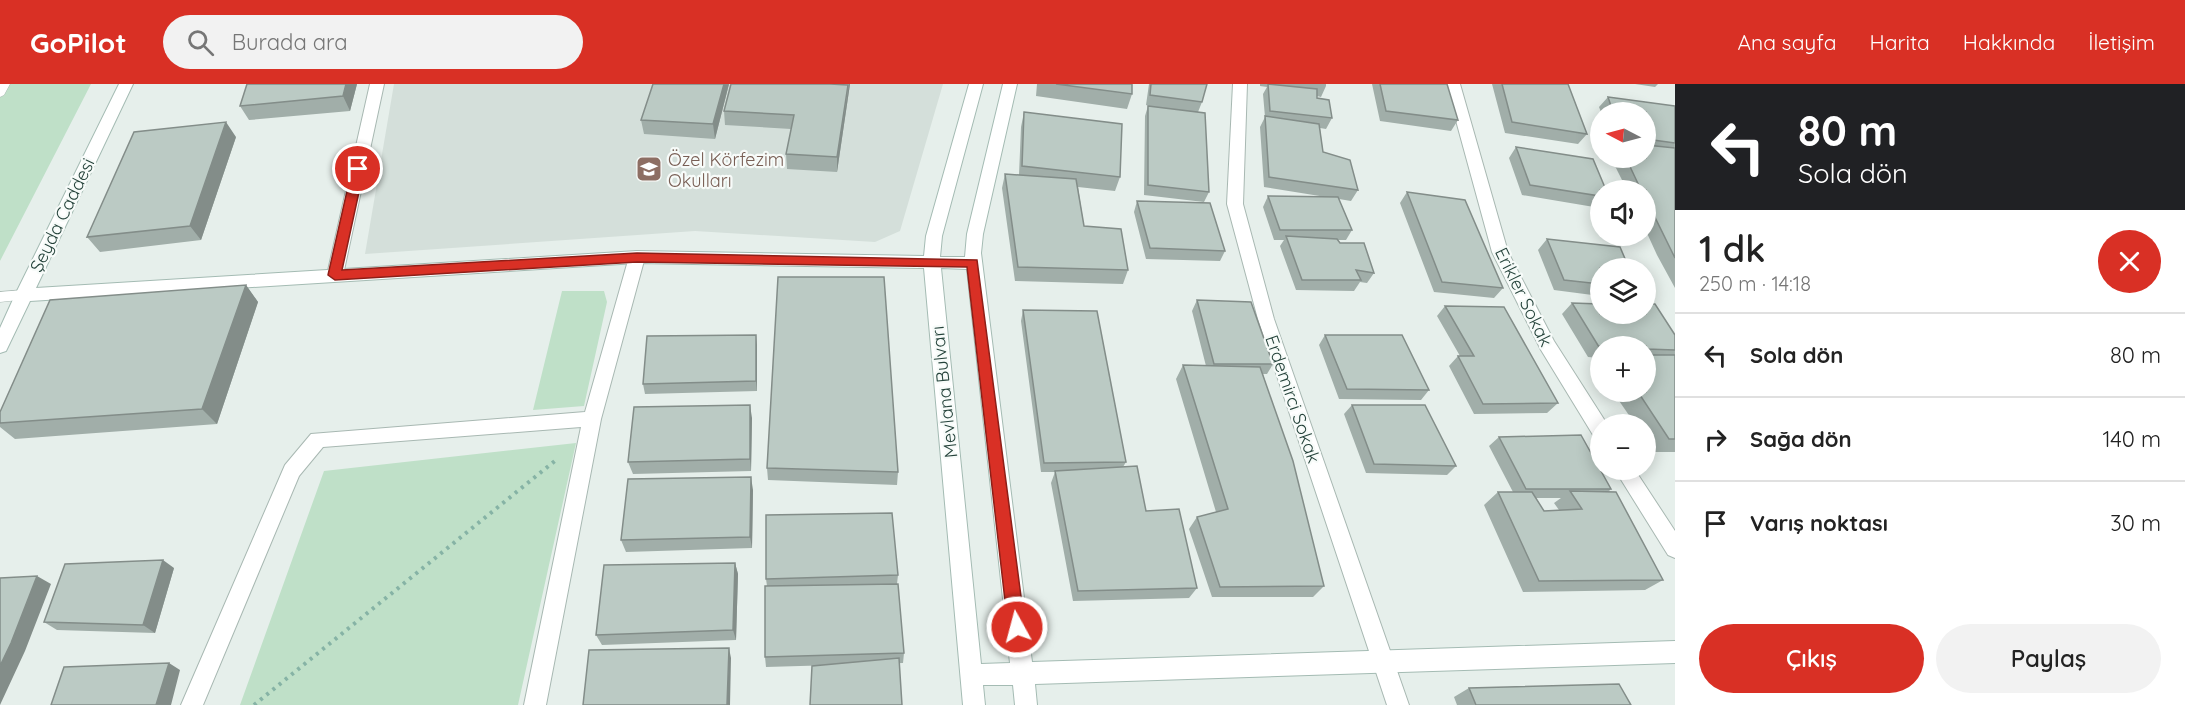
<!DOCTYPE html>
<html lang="tr">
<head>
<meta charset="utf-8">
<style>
	:root { --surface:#fff; --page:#f2f2f2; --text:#222; --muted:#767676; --line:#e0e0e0; --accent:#d93025 }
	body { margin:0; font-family:Quicksand,sans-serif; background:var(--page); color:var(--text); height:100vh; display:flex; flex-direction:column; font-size:22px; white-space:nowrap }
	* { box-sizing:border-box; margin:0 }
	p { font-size:20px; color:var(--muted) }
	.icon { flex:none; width:33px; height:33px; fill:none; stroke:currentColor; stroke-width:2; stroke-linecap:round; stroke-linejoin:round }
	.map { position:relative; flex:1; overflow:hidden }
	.panel { display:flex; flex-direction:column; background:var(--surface); width:510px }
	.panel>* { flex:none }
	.banner { background:#202124; color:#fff; overflow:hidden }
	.needle { width:39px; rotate:276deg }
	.fabs { position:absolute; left:1590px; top:18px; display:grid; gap:12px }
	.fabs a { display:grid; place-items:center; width:66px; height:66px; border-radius:50%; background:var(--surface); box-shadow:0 3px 15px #0003; font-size:30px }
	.pin { position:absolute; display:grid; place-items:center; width:51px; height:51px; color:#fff; margin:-26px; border:3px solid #fff; border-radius:50%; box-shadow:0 2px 6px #0007 }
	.me { position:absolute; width:66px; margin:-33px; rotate:353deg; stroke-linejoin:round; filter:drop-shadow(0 0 4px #0008) }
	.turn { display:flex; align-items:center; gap:21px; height:126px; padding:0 24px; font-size:27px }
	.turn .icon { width:78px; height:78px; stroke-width:2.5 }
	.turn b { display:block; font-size:42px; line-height:51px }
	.round { display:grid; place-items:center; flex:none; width:63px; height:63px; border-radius:32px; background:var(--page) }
	.summary { display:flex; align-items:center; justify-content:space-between; height:102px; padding:0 24px }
	h1 { font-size:36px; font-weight:600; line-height:45px }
	.button { display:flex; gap:12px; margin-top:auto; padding:12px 24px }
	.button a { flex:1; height:69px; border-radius:36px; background:var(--accent); color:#fff; font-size:24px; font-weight:600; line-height:69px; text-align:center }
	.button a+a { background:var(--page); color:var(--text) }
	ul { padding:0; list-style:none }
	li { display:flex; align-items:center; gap:18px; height:84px; padding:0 24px; border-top:2px solid var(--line) }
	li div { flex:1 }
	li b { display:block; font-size:22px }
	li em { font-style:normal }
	header { display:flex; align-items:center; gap:36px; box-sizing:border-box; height:84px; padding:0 30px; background:var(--accent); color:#fff }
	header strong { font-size:28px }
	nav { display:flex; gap:33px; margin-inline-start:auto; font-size:21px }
	.search { width:420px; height:54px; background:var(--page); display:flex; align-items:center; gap:15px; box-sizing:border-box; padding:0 21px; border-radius:33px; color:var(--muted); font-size:22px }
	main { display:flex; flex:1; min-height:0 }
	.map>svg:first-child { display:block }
</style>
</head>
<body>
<header>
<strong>GoPilot</strong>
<div class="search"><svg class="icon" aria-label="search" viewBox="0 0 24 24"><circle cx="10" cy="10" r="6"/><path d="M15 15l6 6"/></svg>Burada ara</div>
<nav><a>Ana sayfa</a><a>Harita</a><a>Hakkında</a><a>İletişim</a></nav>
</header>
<main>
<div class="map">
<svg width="1675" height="621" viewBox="0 0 1675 621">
	<rect width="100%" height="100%" fill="#e6efeb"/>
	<!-- built -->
	<path fill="#d4dfda" d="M394 0H943L900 147 875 158 695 147 365 170Z"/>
	<!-- green -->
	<path fill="#bfe0c8" d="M0 0H91L0 177Z
		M562 207H604L607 218 584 322 533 326Z
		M576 359 518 621H240L324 387Z"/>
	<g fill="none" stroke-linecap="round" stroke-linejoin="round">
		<!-- lane casing -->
		<g stroke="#a8b8b2" stroke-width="1">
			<path id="lane" d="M0 0H10L4 11 0 13Z
				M23 206 30 211 28 215 0 218V208Z"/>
		</g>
		<!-- street casing -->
		<g stroke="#a8b8b2" stroke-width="2">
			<path id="street" d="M370 0H384L343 191 341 195H329L327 191Z
				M1233 0H1247L1243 120 1274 235 1409 621H1387L1258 235 1227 120Z
				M1446 0H1460L1508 168 1554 257 1607 340H1600V354L1593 351 1541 266 1492 168Z
				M637 167 643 169 645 173 601 335 546 621H524L581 343 323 363 299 392 203 621H181L285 381 311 350 585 328 629 173 631 169Z
				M1615 386H1635L1675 447V474L1668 471Z"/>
		</g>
		<!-- secondary casing -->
		<g stroke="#a4bbb3" stroke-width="2">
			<path id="secondary" d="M119 0H133L36 204 637 167 924 172 926 152 969 0H983L942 152 940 173H965L967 150 1003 0H1017L983 150 981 169 1032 578 1675 557V579L1035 600 1037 621H1015L1013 601H983L985 621H963L924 184 637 179 30 217 6 267 0 269V244L15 211ZM941 184 967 185 1010 579 981 580Z"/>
		</g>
		<!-- path -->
		<path stroke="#86b3a5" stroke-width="4" stroke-dasharray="3 5" stroke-linecap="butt" d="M254 621 556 376"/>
		<!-- lane -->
		<use href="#lane" fill="#fff" fill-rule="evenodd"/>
		<!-- street -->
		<use href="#street" fill="#fff" fill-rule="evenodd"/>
		<!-- secondary -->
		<use href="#secondary" fill="#fff" fill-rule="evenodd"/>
	</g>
	<!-- wall -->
	<path fill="#a1aea9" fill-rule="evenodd" d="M357 0 350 27 249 36 240 22Z
		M729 0 715 55 644 50 641 36Z
		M850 0 837 88 787 85 786 70 791 45 725 41 724 27Z
		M1037 0H1132V10L1127 25 1036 12Z
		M1149 0H1207L1202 18 1198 28 1209 108 1204 118 1144 111 1145 32 1148 22H1149L1146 21Z
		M1260 0H1326V2L1321 13 1317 12V14L1332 34 1326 45 1320 44 1323 68 1358 106 1351 117 1339 115 1352 146 1346 156H1338L1340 159 1374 189 1367 199 1360 198 1354 207 1296 206 1280 162 1284 156H1274L1263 123 1268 112 1326 113 1264 103 1260 43 1265 33 1263 10 1267 3 1260 2Z
		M1372 0H1447L1458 36 1451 47 1380 37Z
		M1492 0H1568L1587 50 1578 60 1505 49Z
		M1635 0H1658L1655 3Z
		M1608 13 1675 22V204L1657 171 1646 147V106H1627L1611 74H1646V28H1601L1599 23Z
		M1024 28 1120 93 1115 107 1078 103 1084 142 1128 186 1123 200 1015 197 1002 104 1005 90 1019 91 1021 43Z
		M236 53 201 156 100 168 87 153Z
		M1516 63 1600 106V124L1522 111 1509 74Z
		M1407 108 1503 204 1494 214 1434 208 1400 119Z
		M1137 117 1225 167 1220 177 1146 175 1134 128Z
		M1547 155 1600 184V212L1554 206 1538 166Z
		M246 201 258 218 217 340 15 355 0 343V328Z
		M1197 216 1273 280 1267 290H1263L1324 502 1313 513H1212L1189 445 1197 433 1216 428 1176 295 1183 281 1206 282 1192 227Z
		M1572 219 1675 251V368H1652L1646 357V340H1635L1613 308H1646V262H1600V274L1588 273 1562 230Z
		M1445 222 1558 319 1547 329 1474 330 1449 282 1458 272H1460L1437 232Z
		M1023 226 1126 378 1123 383 1146 427 1197 504 1189 514 1073 517 1051 399 1055 388H1041L1021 237Z
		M1325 251 1429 306 1421 316 1339 315 1319 261Z
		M757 261V307L645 310 643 300Z
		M1352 321 1456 382 1447 391 1366 389 1344 330Z
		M752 334 751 387 633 390 628 378Z
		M1499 353 1611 405 1608 408 1663 496 1645 506 1523 508 1484 421 1498 408H1513L1489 362ZM1536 414H1561L1554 419 1559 426 1544 427Z
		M767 384 898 388 897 401 768 396Z
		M753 406 752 464 626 468 621 456Z
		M735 479 738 490 736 556 602 561 596 551Z
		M174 484 155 549 57 546 44 538Z
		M898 491 897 500 904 569 903 579 766 583 765 573 767 502 766 495Z
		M1469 604 1631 621H1457L1454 613Z"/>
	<!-- shaded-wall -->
	<path fill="#838d89" d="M346 0H357L350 27 343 12Z
		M724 0H729L715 55 713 40Z
		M849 0H850L837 88V73Z
		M226 38 236 53 201 156 190 142Z
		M246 201 258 218 217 340 202 325Z
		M756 251 757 261V307L756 297Z
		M750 321 752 334 751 387 750 375Z
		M751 393 753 406 752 464 750 453Z
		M163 476 174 484 155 549 143 541Z
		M735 479 738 490 736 556 733 546Z
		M37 492 51 500 25 567 0 621V582Z
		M729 564 731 574 730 621H727Z
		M169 579 180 586 171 621H156Z"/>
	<!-- building -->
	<path fill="#bbcac4" stroke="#838d89" stroke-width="1.5" d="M247 0H346L343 12 240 22Z
		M653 0H724L713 40 641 36Z
		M731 0H830L848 1 837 73 786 70 794 31 724 27Z
		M1056 0H1132V10Z
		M1151 0H1207L1202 18 1150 11Z
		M1268 0 1317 5V14L1329 16 1332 34 1270 27Z
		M1380 0H1447L1458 36 1386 27Z
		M1502 0H1568L1587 50 1512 38Z
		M1608 13 1675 22V59L1646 55V28H1613Z
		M1148 22 1205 29 1209 108 1148 101Z
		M1024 28 1122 40 1120 93 1022 82Z
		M1265 32 1319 40 1323 68 1350 76 1358 106 1269 93Z
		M226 38 190 142 87 153 134 48Z
		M1646 61 1675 64V174L1646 115V106H1641L1626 74H1646Z
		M1516 63 1593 75 1606 106H1600V112L1530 101Z
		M1005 90 1076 95 1084 142 1121 145 1128 186 1018 183Z
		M1407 108 1465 116 1503 204 1442 198Z
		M1268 112 1338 113 1352 146H1280Z
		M1137 117 1210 119 1225 167 1150 164Z
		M1286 152 1337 155 1340 159H1364L1374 189 1356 186 1361 196H1302Z
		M1547 155 1620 163 1629 184H1600V200L1564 196Z
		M778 193H884L898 388 767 384Z
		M246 201 202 325 0 339V328L50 216Z
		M1197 216 1251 218 1273 280H1214Z
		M1572 219 1600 220V230H1646V220H1655L1675 251V266L1646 265V262H1600V264L1599 263Z
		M1445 222 1504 223 1558 319 1483 320 1458 272H1474Z
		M1023 226 1097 227 1126 378 1044 379Z
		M756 251V297L643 300 647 252Z
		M1325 251H1402L1429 306 1347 305Z
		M1646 271H1675V355H1669L1638 308H1646Z
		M1183 281 1260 283 1293 377 1324 502 1220 503 1197 433 1228 425Z
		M750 321V375L628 378 634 323Z
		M1352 321H1425L1456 382 1374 380Z
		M1581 351 1611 405H1526L1499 353Z
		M1137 382 1146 427 1179 425 1197 504 1078 507 1055 387Z
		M751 393 750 453 621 456 628 395Z
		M1570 407 1616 408 1663 496 1539 497 1498 408H1532L1544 427 1582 425Z
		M892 429 898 491 766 495V431Z
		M163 476 143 541 44 538 65 480Z
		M735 479 733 546 596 551 604 481Z
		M37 492 11 559 0 582V494Z
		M898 500 904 569 765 573V502Z
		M729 564 727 621H583L589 566Z
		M899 574 902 621H810L812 582Z
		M169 579 156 621H51L64 583Z
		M1619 600 1631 621H1476L1469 604Z"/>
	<!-- route -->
	<path fill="#d93025" stroke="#8d1f18" stroke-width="1.5" d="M358 81 364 85 342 186 637 169 977 176 1025 543 1022 548 1017 551 1011 548 1008 543 967 183 637 178 335 196 328 191 352 85Z"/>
	<!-- icons -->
	<defs>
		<g id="school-square" transform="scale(1.35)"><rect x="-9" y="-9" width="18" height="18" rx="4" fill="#8d6e63" stroke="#f7fbf9"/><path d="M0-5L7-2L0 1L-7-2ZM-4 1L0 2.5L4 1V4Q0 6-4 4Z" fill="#fff"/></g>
	</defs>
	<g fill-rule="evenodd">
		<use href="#school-square" x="649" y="85"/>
	</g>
	<g text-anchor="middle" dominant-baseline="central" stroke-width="4.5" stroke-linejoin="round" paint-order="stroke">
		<!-- education labels -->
		<g font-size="18" fill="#785e54" stroke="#f7fbf9" text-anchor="start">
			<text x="668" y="75">Özel Körfezim<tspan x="668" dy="21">Okulları</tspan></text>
		</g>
		<!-- street labels -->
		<g font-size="18" fill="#24423a" stroke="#f7fbf9">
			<text transform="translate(62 131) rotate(-64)">Şeyda Caddesi</text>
			<text transform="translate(1524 213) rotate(64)">Erikler Sokak</text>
			<text transform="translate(944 308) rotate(-96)">Mevlana Bulvarı</text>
			<text transform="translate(1293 315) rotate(71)">Erdemirci Sokak</text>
		</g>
	</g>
</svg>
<div class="fabs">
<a><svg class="needle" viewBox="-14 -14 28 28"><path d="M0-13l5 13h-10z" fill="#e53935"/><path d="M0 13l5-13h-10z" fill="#767676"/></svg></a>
<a><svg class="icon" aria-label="sound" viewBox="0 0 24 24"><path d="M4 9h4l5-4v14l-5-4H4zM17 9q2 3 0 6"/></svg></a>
<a><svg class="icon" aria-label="layers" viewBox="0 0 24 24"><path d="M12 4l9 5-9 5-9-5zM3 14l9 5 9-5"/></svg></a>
<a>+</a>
<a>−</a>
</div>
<div class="pin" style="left:358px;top:85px;background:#d93025"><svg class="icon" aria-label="arrive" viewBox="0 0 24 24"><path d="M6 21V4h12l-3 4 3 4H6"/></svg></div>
<svg class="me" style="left:1017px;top:543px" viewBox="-20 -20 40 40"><circle r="17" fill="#d93025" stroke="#fff" stroke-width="3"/><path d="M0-11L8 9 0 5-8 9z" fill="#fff"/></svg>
</div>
<section class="panel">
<div class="banner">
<div class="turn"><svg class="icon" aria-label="left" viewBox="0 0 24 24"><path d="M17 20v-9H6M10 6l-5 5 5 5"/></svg><div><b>80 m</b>Sola dön</div></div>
</div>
<div class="summary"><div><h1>1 dk</h1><p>250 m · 14:18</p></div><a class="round" style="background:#d93025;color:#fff"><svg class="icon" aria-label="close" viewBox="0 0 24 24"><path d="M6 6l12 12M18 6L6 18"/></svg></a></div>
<ul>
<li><svg class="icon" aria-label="left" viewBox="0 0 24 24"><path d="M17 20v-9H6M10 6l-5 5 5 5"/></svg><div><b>Sola dön</b></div><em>80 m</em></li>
<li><svg class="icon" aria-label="right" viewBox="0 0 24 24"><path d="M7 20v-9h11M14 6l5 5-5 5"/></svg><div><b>Sağa dön</b></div><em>140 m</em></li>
<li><svg class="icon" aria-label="arrive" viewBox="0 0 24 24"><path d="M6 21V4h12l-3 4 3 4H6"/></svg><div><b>Varış noktası</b></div><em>30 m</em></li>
</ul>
<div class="button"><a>Çıkış</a><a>Paylaş</a></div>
</section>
</main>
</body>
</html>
